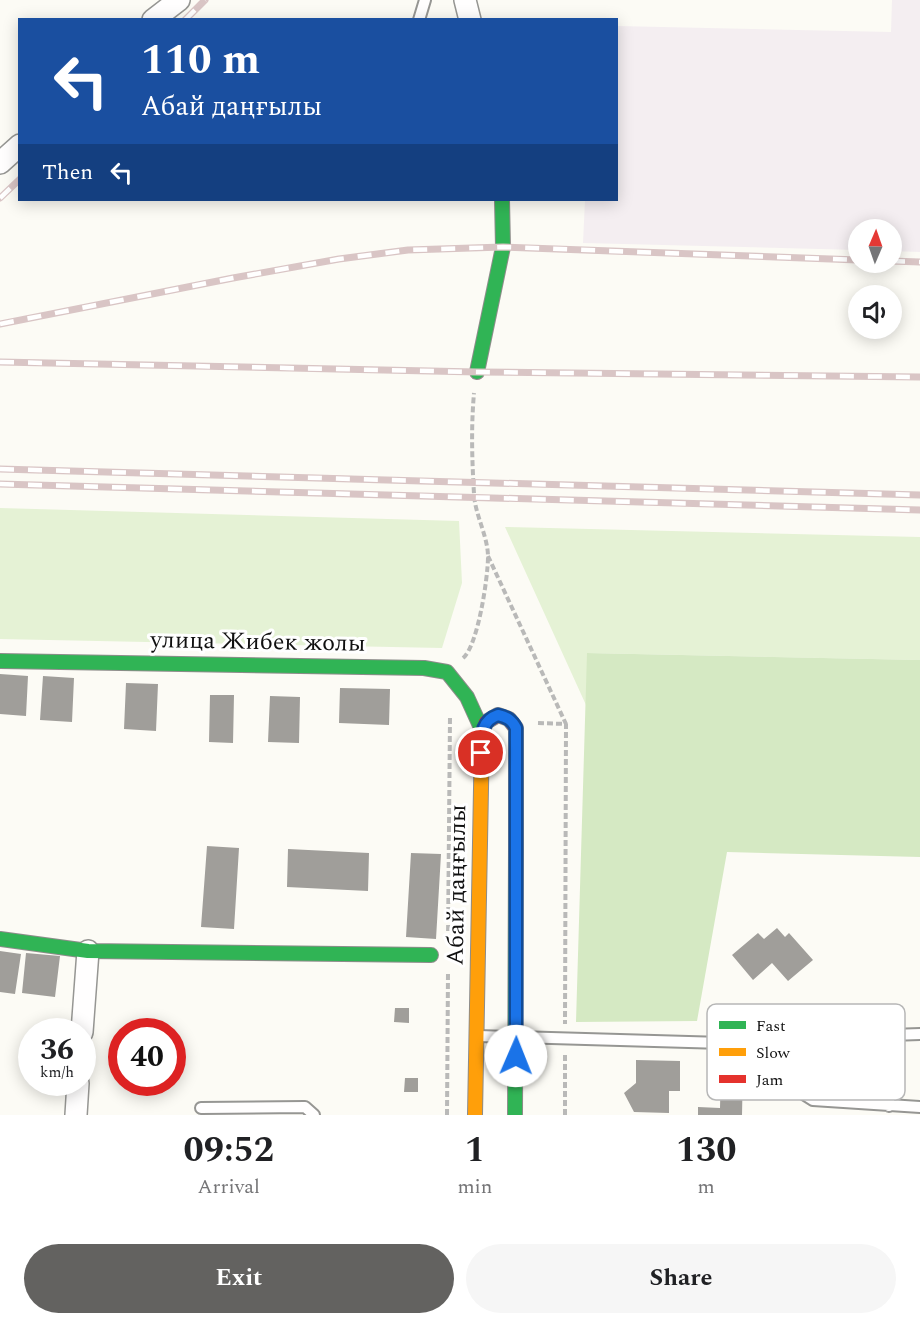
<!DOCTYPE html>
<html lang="en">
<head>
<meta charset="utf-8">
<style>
	:root { --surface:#fff; --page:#f6f6f6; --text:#202124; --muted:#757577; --accent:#636260 }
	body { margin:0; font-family:Spectral,serif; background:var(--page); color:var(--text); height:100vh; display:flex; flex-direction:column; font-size:22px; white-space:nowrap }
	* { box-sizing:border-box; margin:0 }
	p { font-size:20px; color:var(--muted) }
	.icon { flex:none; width:33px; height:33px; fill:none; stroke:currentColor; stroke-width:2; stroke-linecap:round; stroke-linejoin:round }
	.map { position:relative; height:1115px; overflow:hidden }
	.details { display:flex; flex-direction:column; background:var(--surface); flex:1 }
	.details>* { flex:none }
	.guide { position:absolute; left:18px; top:18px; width:600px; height:183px; border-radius:0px; box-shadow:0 3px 15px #0003; background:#1a4fa0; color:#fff; overflow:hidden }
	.needle { width:39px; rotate:2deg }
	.fabs { position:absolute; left:848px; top:219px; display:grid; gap:12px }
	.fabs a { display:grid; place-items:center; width:54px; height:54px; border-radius:50%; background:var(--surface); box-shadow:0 3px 15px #0003; font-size:30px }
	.speed { position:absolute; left:18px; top:1018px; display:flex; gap:12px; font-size:30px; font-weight:700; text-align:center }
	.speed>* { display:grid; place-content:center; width:78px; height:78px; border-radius:50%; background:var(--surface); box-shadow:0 3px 15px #0003; line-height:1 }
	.speed small { font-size:15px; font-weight:400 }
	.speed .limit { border:9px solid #d22; background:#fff; color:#111 }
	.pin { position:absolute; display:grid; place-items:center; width:51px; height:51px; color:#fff; margin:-26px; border:3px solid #fff; border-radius:50%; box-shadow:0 2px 6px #0007 }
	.me { position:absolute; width:66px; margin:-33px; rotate:1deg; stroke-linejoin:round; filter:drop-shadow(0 0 4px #0008) }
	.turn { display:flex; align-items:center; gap:21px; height:126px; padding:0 24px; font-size:27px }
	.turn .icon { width:78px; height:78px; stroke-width:2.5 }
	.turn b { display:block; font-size:42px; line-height:51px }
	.then { display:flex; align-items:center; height:57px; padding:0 24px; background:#0003; gap:12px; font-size:22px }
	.eta { display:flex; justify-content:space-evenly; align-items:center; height:102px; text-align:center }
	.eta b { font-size:36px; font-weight:700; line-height:42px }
	.cta { display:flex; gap:12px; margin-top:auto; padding:12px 24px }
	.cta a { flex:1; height:69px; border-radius:36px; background:var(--accent); color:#fff; font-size:24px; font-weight:700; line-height:69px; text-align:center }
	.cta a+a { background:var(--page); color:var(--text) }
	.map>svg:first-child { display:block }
</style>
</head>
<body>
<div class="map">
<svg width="920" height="1115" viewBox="0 0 920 1115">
	<rect width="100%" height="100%" fill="#fcfbf5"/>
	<!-- industrial -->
	<path fill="#f4eef1" d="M892 0H920V252L891 251V230H858V250L583 243 585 200H616L617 26 891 32Z"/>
	<!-- green -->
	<path fill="#e5f2d5" d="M0 508 459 521 462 583 442 648 0 639Z
		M505 527 920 537V660L588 653 586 705Z"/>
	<!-- forest -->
	<path fill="#d5e9c3" d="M587 653 920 660V857L727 852 697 1021 576 1022Z"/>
	<!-- building -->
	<path fill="#a09e9a" d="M0 674 28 676 26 716 0 714Z
		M43 676 74 678 72 722 40 720Z
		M126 683 158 684 156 731 124 729Z
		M340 688 390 689 389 725 339 723Z
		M210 695H234L233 743 209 742Z
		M270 696 300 697 299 743 268 742Z
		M207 846 239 848 234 929 201 927Z
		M288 849 369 853 368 891 287 887Z
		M411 853 441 854 436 939 406 937Z
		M777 928 785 937 789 933 813 960 788 981 772 963 753 980 732 955 758 933 764 939Z
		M0 951 21 954 15 994 0 992Z
		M26 953 60 956 55 997 22 993Z
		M395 1008H409V1023L394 1022Z
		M636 1060 680 1061V1091H669V1113L634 1112 624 1093 636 1083Z
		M721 1066H743L742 1115H698V1107L720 1108Z
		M405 1078H418V1092H404Z"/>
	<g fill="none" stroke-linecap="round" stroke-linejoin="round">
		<!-- lane casing -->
		<g stroke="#969693" stroke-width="14">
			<path id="lane" d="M419 20 425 0
				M478 1036 723 1043 813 1100 920 1107
				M889 1106 891 1035 920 1034
				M201 1108 305 1107 314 1115"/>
		</g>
		<!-- street casing -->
		<g stroke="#969693" stroke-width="24">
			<path id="street" d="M465 0 470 20
				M153 20 179 0
				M0 163 20 145
				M82 1032 88 951
				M76 1115 78 1083"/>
		</g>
		<!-- fast casing -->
		<g stroke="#8d8c8a" stroke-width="16">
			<path id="fast" d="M477 372 503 247 502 200
				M0 661 424 668 447 672 467 697 482 730
				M0 939 88 951 431 955
				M515 1115 516 849"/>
		</g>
		<!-- slow casing -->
		<g stroke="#8d8c8a" stroke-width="16">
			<path id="slow" d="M475 1115 482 734"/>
		</g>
		<!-- jam casing -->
		<g stroke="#8d8c8a" stroke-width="16">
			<path id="jam" d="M482 734 486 722 498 715 509 719 516 728V849"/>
		</g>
		<!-- path -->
		<path stroke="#b9b9b8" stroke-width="4" stroke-dasharray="6 3" stroke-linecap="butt" d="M488 556 566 724
			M463 658C478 646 488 577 488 557 488 536 475 515 474 494 472 460 471 427 474 393
			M538 723 566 724 565 1024
			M448 940 450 717
			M447 1115 448 972
			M565 1115V1053"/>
		<!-- lane -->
		<use href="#lane" stroke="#fffefe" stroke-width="10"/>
		<!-- street -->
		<use href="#street" stroke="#fffefe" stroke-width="21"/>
		<!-- fast -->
		<use href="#fast" stroke="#30b455" stroke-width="14"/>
		<!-- slow -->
		<use href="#slow" stroke="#ff9f0a" stroke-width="14"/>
		<!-- jam -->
		<use href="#jam" stroke="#e5322d" stroke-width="14"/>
		<!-- rail casing -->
		<g stroke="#d9c5c5" stroke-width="7">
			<path id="rail" d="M185 20 205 0
				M0 198 20 179
				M891 261 920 262
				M0 324 233 278 339 259 408 250 503 247 858 260
				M0 362 477 372 920 377
				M0 469 920 495
				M0 484 920 510"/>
		</g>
		<!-- rail -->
		<use href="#rail" stroke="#fff" stroke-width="4.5" stroke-dasharray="14" stroke-linecap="butt"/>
	</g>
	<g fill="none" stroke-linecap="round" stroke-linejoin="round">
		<!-- route casing -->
		<g stroke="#114b97" stroke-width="15">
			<path id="route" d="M481 753C482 737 480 721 498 715 507 717 512 720 516 728V1056"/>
		</g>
		<!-- route -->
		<use href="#route" stroke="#1a73e8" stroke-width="10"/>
	</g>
	<g text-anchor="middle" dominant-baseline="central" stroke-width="6" stroke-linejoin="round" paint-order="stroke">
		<!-- street labels -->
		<g font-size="24" fill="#101010" stroke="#fff">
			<text transform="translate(258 642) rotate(1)">улица Жибек жолы</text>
			<text transform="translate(457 885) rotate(-89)">Абай даңғылы</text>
		</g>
	</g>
	<!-- legend -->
	<rect x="707" y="1004" width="198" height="96" rx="9" fill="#fff" stroke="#b7b7b7" stroke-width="1.5"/>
	<rect x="719" y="1021" width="27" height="8" fill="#30b455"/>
	<rect x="719" y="1048" width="27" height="8" fill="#ff9f0a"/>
	<rect x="719" y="1075" width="27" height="8" fill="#e5322d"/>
	<g font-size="16" fill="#101010">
		<text x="756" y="1031">Fast</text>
		<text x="756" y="1058">Slow</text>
		<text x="756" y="1085">Jam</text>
	</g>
</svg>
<div class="fabs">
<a><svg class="needle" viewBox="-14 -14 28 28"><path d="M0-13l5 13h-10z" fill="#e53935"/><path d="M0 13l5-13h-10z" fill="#757577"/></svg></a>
<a><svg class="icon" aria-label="sound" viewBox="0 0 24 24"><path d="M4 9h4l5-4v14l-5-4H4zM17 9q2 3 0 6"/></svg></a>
</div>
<div class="speed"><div>36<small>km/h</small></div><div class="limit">40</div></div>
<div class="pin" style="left:481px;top:753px;background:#d93025"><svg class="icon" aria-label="arrive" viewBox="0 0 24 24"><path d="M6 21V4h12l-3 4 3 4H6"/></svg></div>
<svg class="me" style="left:516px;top:1056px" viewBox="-20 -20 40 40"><circle r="19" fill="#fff"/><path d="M0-13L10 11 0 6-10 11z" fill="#1a73e8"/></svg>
<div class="guide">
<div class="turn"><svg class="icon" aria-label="left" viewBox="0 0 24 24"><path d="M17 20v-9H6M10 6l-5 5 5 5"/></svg><div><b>110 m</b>Абай даңғылы</div></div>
<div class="then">Then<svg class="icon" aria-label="left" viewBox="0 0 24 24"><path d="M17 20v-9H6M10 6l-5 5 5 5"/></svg></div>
</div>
</div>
<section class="details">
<div class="eta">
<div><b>09:52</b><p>Arrival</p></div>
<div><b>1</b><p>min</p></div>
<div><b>130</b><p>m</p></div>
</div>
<div class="cta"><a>Exit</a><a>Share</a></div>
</section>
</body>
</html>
